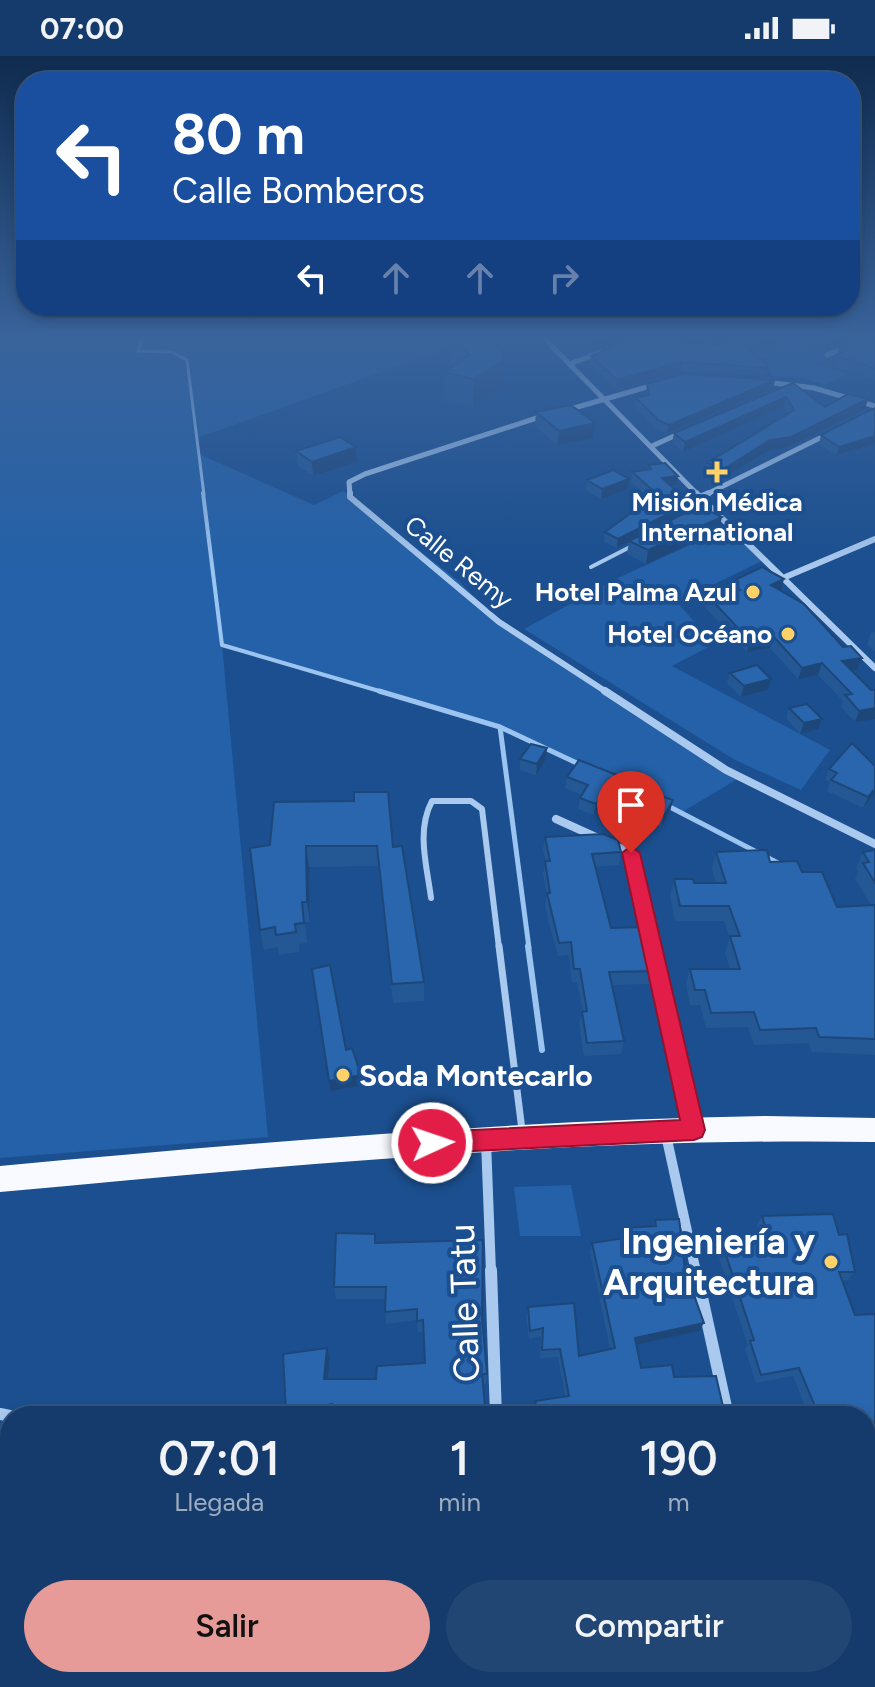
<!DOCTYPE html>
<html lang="es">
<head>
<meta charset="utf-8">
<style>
	:root { --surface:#143b6b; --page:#214673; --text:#f1f3f6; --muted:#9dadc1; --line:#33557e; --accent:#e69b98 }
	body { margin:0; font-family:Figtree,sans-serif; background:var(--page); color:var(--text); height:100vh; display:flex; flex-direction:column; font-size:30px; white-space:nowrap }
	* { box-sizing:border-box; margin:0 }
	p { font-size:26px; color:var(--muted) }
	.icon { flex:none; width:44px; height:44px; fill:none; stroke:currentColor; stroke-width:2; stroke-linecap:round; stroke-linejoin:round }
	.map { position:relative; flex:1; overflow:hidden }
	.side { position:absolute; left:0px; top:1350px; width:876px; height:282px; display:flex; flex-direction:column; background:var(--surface); border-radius:32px 32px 0 0; box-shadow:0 4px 12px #0003,0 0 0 2px var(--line) }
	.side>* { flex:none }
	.banner { position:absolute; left:16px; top:16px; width:844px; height:244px; border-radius:32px; box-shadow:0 4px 12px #0003,0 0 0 2px var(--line); background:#1a4fa0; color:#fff; overflow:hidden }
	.pin { position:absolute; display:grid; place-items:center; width:68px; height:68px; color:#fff; margin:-82px -34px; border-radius:50% 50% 50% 0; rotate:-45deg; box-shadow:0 0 8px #0007 }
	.pin .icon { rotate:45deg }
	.me { position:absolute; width:88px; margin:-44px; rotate:87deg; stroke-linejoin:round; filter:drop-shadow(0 0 6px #0008) }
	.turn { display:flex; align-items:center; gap:28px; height:168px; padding:0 24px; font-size:36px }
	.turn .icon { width:104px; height:104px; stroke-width:2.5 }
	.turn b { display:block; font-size:56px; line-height:68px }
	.lanes { display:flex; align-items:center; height:76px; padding:0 24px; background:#0003; justify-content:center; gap:40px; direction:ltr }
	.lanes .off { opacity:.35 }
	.eta { display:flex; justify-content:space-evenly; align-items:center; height:136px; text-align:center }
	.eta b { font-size:48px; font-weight:600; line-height:56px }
	.button { display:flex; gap:16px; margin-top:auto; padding:16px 24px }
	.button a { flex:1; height:92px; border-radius:48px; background:var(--accent); color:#111; font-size:32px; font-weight:600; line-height:92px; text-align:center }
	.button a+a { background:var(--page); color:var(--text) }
	.status { display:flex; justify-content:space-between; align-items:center; height:56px; padding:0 40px; background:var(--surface); direction:ltr }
	.status svg { height:22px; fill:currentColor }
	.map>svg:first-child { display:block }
</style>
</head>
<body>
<div class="status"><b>07:00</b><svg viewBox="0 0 49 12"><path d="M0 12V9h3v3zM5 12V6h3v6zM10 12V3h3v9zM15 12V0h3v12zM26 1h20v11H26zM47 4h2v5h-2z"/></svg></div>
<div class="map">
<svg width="875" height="1631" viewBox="0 0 875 1631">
	<rect width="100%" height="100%" fill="#1b4f8f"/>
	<!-- green -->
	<path fill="#2461a8" d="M0 282H530L446 293 197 382 199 398 314 449 343 435 461 527 495 563 741 721 682 756 500 671 222 589 268 1081 0 1102Z
		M786 284 833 300 817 308 848 318 825 329 802 322 771 320 767 304 752 299Z
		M727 472 762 505 677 546 714 588 672 610 830 694 801 734 735 704 524 573 620 521Z
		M571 1129 581 1180H520L514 1131Z"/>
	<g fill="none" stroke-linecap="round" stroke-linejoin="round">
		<!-- stream-far3 -->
		<path stroke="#9cc4f0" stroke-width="3" d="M143 282 138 295 172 296 187 304 204 439"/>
		<!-- stream-far2 -->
		<path stroke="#9cc4f0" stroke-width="4" d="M203 437 222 589 386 637"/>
		<!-- stream-far1 -->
		<path stroke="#9cc4f0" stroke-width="5" d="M379 635 500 671 581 709
			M500 671 529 892
			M666 749 778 807"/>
		<!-- stream -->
		<path stroke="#9cc4f0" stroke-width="6" d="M528 890 542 994"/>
		<!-- service-far3 -->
		<path stroke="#a9c9ee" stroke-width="4" d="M591 511 634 489"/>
		<!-- service-far2 -->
		<path stroke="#a9c9ee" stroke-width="6" d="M431 842C427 810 416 775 432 745H471L482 753 499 892"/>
		<!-- service-far1 -->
		<path stroke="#a9c9ee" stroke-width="7" d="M499 890 522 1074"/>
		<!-- service -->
		<path stroke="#a9c9ee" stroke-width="9" d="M336 1622V1631"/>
		<!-- minor-far4 -->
		<path stroke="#a9c9ee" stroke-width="5" d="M544 282 698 439
			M827 299 845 292
			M569 308 602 296
			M766 326 814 332 875 350
			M567 354 654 329
			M652 390 683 376
			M350 439 349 426 365 418 546 359
			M705 439 828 378"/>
		<!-- minor-far3 -->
		<path stroke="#a9c9ee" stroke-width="6" d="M350 437V441L499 566 608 637
			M696 437 875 612
			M700 441 709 437
			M783 522 875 483"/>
		<!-- minor-far2 -->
		<path stroke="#a9c9ee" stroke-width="8" d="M605 635 726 714 875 788
			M556 763 631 797 652 892"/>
		<!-- minor-far1 -->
		<path stroke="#a9c9ee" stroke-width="10" d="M652 890 693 1071
			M666 1079 696 1216
			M486 1085 491 1216"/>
		<!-- minor -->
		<path stroke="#a9c9ee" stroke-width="12" d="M491 1214 496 1360
			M696 1214 728 1360
			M0 1358 10 1360
			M866 1524 875 1522"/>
		<!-- trunk -->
		<path fill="#f8faff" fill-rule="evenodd" d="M766 1060 875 1062V1086C582 1081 292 1109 0 1136V1110C255 1087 510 1064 766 1060Z"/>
	</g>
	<!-- wall -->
	<path fill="#245895" d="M450 282H487L503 331 473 351 444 344V316L453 310 451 307Z
		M571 282H625L585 296Z
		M664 282H727L715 286Z
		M739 282H855L822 297 785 284 752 297 766 312 764 320 681 315 616 332 590 308 591 300 718 289Z
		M875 282V324L833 311 839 291Z
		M793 327 825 351 868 343 865 353 788 391 768 395 722 423 705 417 707 407 788 358 784 350 683 396 672 387 674 377Z
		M647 328 773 332 667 377 656 373 635 350 636 342 646 340Z
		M875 352V388L836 399 819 388 821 379Z
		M536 356 593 382 557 389 535 370Z
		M356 391 357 406 313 420 298 410 296 395Z
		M648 409 678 420 676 429 671 430 690 447 689 455 719 475 646 508 627 498 629 486 617 492 604 486 605 476 650 443 631 426 632 416 647 414Z
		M587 424 628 433 601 443 586 434Z
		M728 527 781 534 843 591 862 602 857 614 851 615 871 634 855 666 841 651 843 645 818 619 798 623 770 592 747 596 705 551 708 540 725 537Z
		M875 576V596L867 588 871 577Z
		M730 617 771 623 768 634 741 641 727 627Z
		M789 652 818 673 800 678 786 662Z
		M520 703H546L536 719 520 714Z
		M875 710V738L863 752 827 735 830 726 825 724 829 713Z
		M567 721 649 732 647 739 673 744 670 755 661 771 637 763 640 753 637 756 606 743 594 759 578 753 580 742 582 739 565 732Z
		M354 745 393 791 424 926V945L393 947 378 810 309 811 310 866H305L307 887 299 888V896L279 899 278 891 264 894 260 874 270 789Z
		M545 781 621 796 619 809 595 811 611 872 656 915 652 928 612 929 624 985 621 998 584 1000 579 968 583 956 577 926H572L569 899 558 900 545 851 547 838 543 818 546 805 543 794Z
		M875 794V999L812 996 809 987 754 989 748 971 706 972 700 949H690L686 928 690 913H730L725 896 730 882 724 865H675L670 839 674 823 694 827H716L712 812 716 796 770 806 802 816 837 851 871 849 855 823 859 816 856 812 863 796Z
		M762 1160 839 1179 855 1216 848 1224 842 1225 855 1259 875 1258V1405L866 1407V1360H809L793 1320 756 1327 745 1293 748 1289 717 1196 722 1187 763 1188 757 1169Z
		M655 1164 685 1214 699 1275 636 1289 641 1312 674 1321 724 1355 721 1360H535L534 1352 535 1345 565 1340 558 1301 540 1302 541 1280 529 1283 526 1260 528 1251 579 1300 610 1293 590 1196 592 1187 621 1183 623 1172 653 1170Z
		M376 1187 482 1262 487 1318 486 1328 325 1360 327 1292 330 1302 328 1323H376L425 1307 423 1276H418L417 1264 386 1268V1243H336L334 1231Z
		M590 1622H642V1631H592Z
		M689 1622H805L806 1631H691Z"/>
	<!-- shaded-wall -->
	<path fill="#1d4779" d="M603 282H625L585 296 586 288Z
		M716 282H727L715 286Z
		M770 282H785V284L749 298 751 290Z
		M839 282H855L822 297 824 288Z
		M504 304 503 331 473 351 474 323Z
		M682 306 681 315 616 332 617 324Z
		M775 324 773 332 667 377 669 369Z
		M786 341 784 350 683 396 685 386Z
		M868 343 865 353 788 391 768 395 722 423 724 413 770 384Z
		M595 367 593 382 557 389 559 375Z
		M875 380V388L836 399 839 391Z
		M356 391 357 406 313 420 312 406Z
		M678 420 676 429 660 432 662 422Z
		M629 423 628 433 601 443 602 433Z
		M690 447 689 456 629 485V486L617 492 618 483Z
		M722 461 719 475 646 508 648 494Z
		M784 523 781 534 768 540 771 529Z
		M774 581 770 592 747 596 750 585Z
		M862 602 857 614 838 616 842 605Z
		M822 607 818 619 798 623 802 612Z
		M771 623 768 634 741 641 744 630Z
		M875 652V663L855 666 859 655Z
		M822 663 818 673 800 678 804 667Z
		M547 692 546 703 536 719 537 708Z
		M607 732 606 743 594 759 596 748Z
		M649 732 647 743 637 756 640 744Z
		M875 733V738L863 752 868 741Z
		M673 744 670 755 661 771 664 760Z
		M306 790 309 811 310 866 307 846Z
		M361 1019 362 1029 331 1035 329 1025Z
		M704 1267 699 1275 631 1290 635 1282Z
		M327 1292 330 1302 327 1333 324 1323Z
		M332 1348 334 1358 325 1360H286V1358Z
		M289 1622H292L290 1631H287Z"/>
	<!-- building -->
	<path fill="#2a66ad" stroke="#1d4779" stroke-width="2" d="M453 282H487L504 298V304L474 323 444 316 470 299Z
		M580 282H603L586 288Z
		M739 282H770L751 290 738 286 766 307V312L682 306 617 324 591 300 631 283 718 289Z
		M806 282H839L824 288Z
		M861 282H875V312L836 300 848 294 839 291Z
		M683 318 775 324 669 369 658 364 636 342 649 339 647 328Z
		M793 327 825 351 848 338 868 343 791 381 770 384 724 413 707 407 794 354 786 341 685 386 674 377Z
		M571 349 595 367 559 375 536 356Z
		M875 352V380L839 391 821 379Z
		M340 381 356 391 312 406 296 395Z
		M665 407 678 420 662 422 690 447 618 483 605 476 657 438 632 416 651 413 648 409Z
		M613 414 629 423 602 433 587 424Z
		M699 450 722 461 648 494 629 485Z
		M762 511 784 523 771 529 804 548 843 591 851 590 862 602 842 605 871 634H875V652L859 655 845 639 852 638 822 607 802 612 774 581 750 585 708 540 740 534 728 527Z
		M757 609 771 623 744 630 730 617Z
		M807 648 822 663 804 667 789 652Z
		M852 687 875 710V733L868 741 831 724 837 717 829 713Z
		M531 688 547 692 537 708 520 703Z
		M579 704 649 732 640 744 607 732 596 748 580 742 588 729 567 721Z
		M354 736H388L393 791 402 790 424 926 392 928 377 790H306L307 846H302L304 867 295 868 296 876 276 879 275 871 260 874 250 792 270 789 274 746 354 745Z
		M649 736 673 744 664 760 640 752Z
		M603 778 618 784 621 796 592 798 611 872 644 871 656 915 609 916 624 985 587 987 582 956 587 955 580 913H574L571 886 559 887 547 837H550L545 805H550L545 781Z
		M767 794 770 806 797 805 802 816H822L837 851 875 849V983L819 981 816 972 760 974 754 956 711 957 705 934H695L690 913H740L730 880H740L729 850H680L674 823H693L694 827H726L716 796Z
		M875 794V827L863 807 869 806 863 796Z
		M330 909 346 994 352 992 361 1019 329 1025 312 913Z
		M833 1158 839 1179 847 1178 855 1216H839L855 1259 875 1258V1400L866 1402V1360H819L799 1312 761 1319 750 1285 754 1284 722 1187 771 1188 762 1160Z
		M679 1163 685 1214 704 1267 635 1282 641 1312 672 1309 674 1321 716 1320 724 1355 686 1354 688 1360H539L535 1345 569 1340 560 1293 542 1294 543 1272 530 1275 528 1251 574 1247 579 1300 615 1292 592 1187 625 1182 623 1172 656 1170 655 1164Z
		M336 1177 375 1178V1187L483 1184 482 1262 487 1318H482L486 1360H331L332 1348 286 1358 283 1298 327 1292 324 1323H376L377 1310 425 1307 423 1264 417 1265V1253L385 1256 386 1231H334Z
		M875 1428V1505L866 1507V1431Z
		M257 1622H289L287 1631H256Z
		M479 1622H516L519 1631H480Z
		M594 1622H642V1631H596Z
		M695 1622H805L806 1631H697Z"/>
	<!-- sky -->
	<linearGradient id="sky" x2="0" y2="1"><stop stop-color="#0f2b4f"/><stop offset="0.55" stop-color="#39639b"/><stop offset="1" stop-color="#39639b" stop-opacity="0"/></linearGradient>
	<rect width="875" height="511" fill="url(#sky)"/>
	<!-- route -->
	<path fill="#e11d48" stroke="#92132f" stroke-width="2" d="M631 790 640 797 705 1074 702 1081 694 1084 432 1097 424 1094 421 1087 424 1079 432 1076 680 1064 622 797Z"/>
	<!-- markers -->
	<g fill="#ffd166" stroke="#1b4f8f" stroke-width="3">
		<path d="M713 404h8v8h8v8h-8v8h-8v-8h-8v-8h8z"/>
		<circle cx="753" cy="536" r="8"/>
		<circle cx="788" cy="578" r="8"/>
		<circle cx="343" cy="1019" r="8"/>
		<circle cx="831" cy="1206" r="8"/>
	</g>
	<g text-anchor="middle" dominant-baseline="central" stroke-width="8" stroke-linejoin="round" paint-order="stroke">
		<!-- far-poi labels -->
		<g font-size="26" font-weight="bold" fill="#fff" stroke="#1b4f8f" text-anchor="end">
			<text x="717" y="446" text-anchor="middle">Misión Médica<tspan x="717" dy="30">International</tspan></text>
			<text x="737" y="536">Hotel Palma Azul</text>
			<text x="772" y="578">Hotel Océano</text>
		</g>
		<!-- far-street labels -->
		<g font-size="26" fill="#fff" stroke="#1b4f8f">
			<text transform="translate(459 506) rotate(39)">Calle Remy</text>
		</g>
		<!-- poi labels -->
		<g font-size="30" font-weight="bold" fill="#fff" stroke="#1b4f8f" text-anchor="start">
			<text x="359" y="1019">Soda Montecarlo</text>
		</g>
		<!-- near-poi labels -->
		<g font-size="36" font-weight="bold" fill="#fff" stroke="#1b4f8f" text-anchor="end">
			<text x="815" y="1185">Ingeniería y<tspan x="815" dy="41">Arquitectura</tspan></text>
		</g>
		<!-- near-street labels -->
		<g font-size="36" fill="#fff" stroke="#1b4f8f">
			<text transform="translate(464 1247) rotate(-92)">Calle Tatu</text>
		</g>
	</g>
</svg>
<div class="pin" style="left:631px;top:797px;background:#d93025"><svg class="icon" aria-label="arrive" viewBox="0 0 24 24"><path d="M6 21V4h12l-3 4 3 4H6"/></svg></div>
<svg class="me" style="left:432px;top:1087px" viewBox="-20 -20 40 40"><circle r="17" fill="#e11d48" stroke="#fff" stroke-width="3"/><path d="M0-11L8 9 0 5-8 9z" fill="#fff"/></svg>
<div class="banner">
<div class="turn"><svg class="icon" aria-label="left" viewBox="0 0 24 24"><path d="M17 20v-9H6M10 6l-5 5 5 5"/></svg><div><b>80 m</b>Calle Bomberos</div></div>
<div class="lanes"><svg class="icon" aria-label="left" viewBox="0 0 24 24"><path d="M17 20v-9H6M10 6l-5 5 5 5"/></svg><svg class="icon off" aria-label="ahead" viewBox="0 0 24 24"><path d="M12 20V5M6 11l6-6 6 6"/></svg><svg class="icon off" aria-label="ahead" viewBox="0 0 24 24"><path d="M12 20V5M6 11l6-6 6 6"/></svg><svg class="icon off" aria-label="right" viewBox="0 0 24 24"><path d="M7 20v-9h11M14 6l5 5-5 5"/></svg></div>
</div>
<section class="side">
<div class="eta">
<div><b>07:01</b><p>Llegada</p></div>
<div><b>1</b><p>min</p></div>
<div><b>190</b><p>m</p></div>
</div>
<div class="button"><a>Salir</a><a>Compartir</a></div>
</section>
</div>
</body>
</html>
